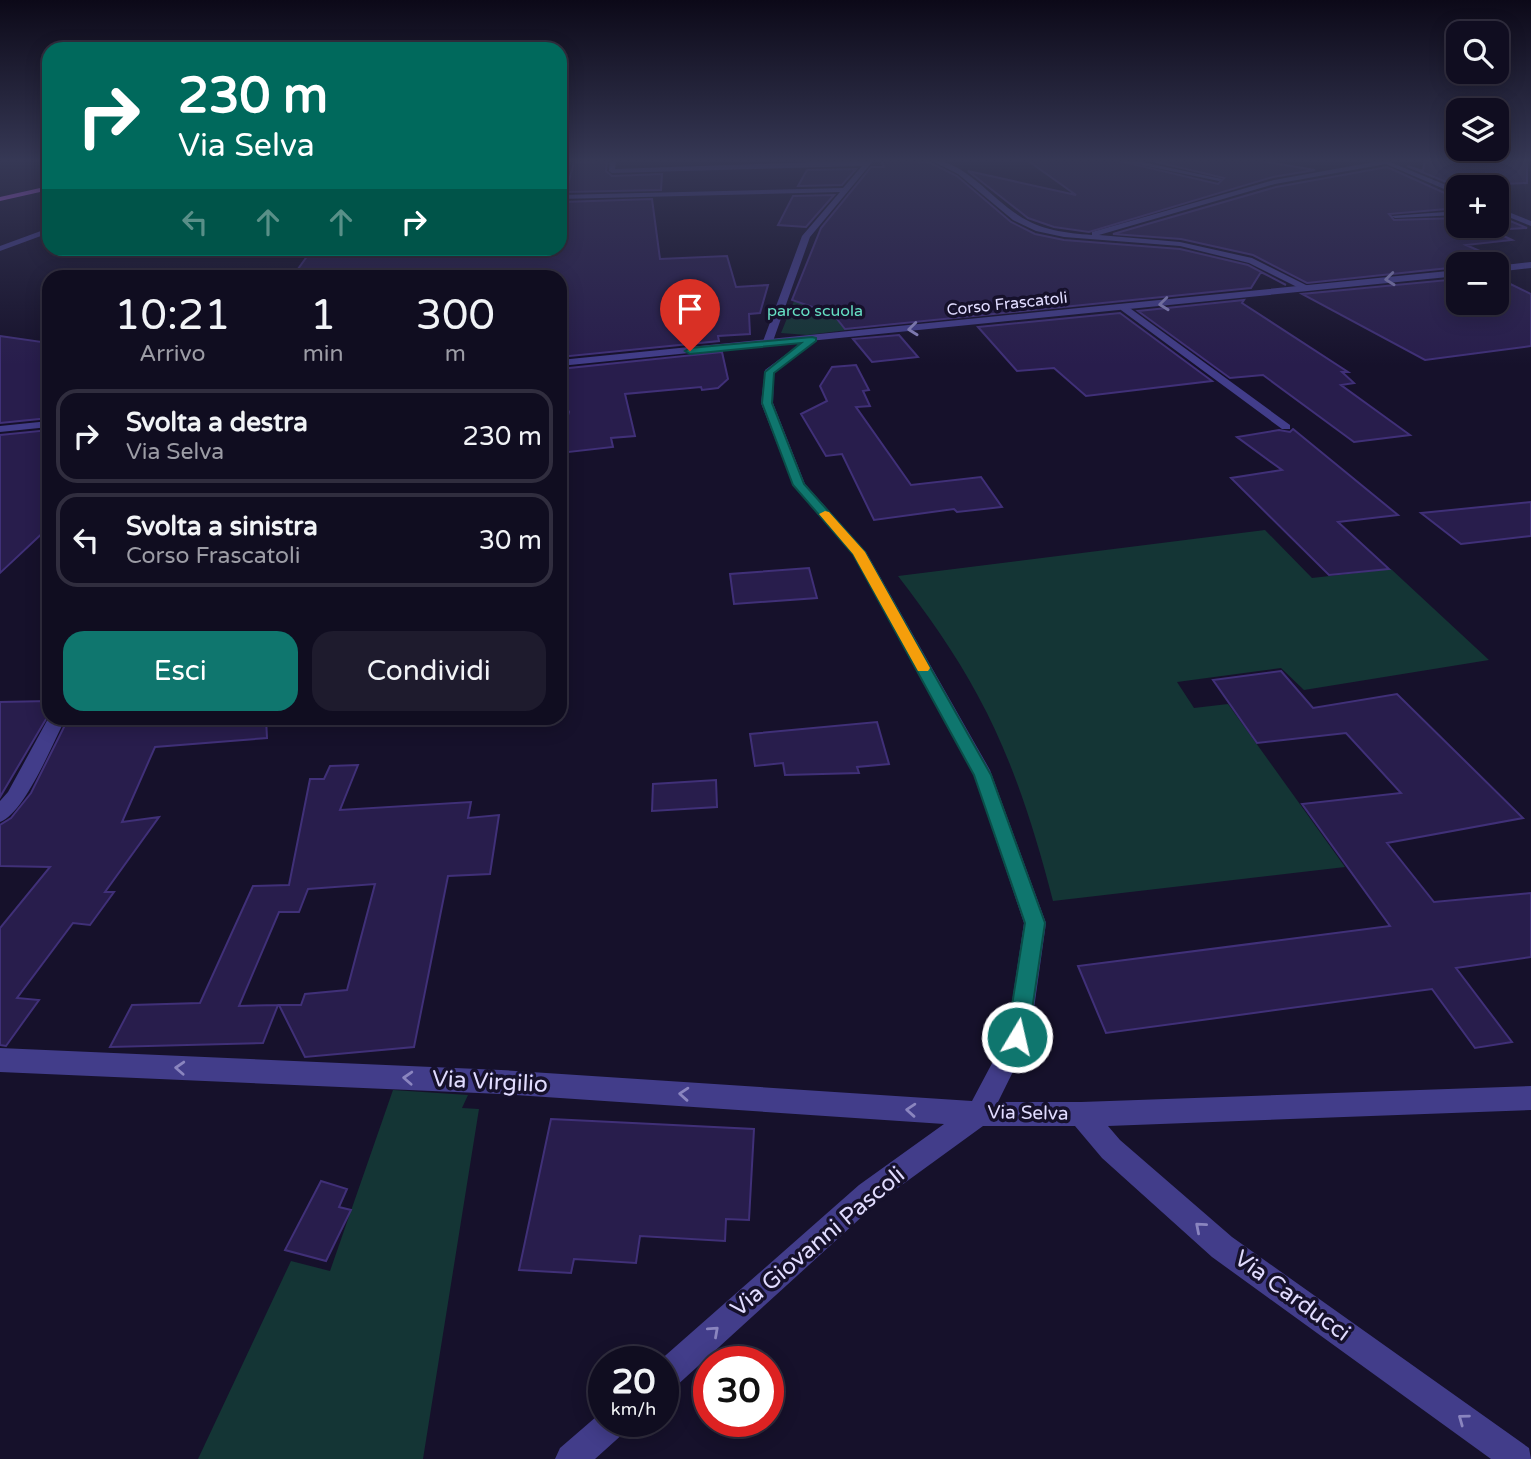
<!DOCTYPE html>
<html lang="it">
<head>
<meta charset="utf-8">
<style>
	:root { --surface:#100d20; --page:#1e1b2d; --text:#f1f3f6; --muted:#9c9ca5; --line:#302d3e; --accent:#0f766e }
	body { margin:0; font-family:"Varela Round",sans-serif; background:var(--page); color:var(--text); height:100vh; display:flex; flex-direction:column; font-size:26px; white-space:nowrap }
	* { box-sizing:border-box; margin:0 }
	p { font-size:23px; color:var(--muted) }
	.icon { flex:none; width:38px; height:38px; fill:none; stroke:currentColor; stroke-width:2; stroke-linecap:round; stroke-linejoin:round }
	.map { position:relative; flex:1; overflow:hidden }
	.side { position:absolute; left:42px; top:270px; width:525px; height:455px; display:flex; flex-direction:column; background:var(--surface); border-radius:21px; box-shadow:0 4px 18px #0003,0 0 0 2px var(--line) }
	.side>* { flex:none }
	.top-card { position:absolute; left:42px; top:42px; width:525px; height:214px; border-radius:21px; box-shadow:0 4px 18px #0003,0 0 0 2px var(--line); background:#00695c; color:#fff; overflow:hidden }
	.tools { position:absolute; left:1446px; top:21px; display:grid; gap:14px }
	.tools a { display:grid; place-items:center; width:63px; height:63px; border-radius:14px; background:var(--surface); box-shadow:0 4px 18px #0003,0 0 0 2px var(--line); font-size:35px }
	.speed { position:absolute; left:588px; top:1346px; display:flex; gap:14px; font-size:35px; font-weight:700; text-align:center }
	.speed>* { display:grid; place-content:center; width:91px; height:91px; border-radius:50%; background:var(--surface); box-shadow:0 4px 18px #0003,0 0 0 2px var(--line); line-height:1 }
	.speed small { font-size:18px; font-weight:400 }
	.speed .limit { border:10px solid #d22; background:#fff; color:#111 }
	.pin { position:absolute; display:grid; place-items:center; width:60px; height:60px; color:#fff; margin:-72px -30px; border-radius:50% 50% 50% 0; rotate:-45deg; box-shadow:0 0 7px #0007 }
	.pin .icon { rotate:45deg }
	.me { position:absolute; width:77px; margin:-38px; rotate:9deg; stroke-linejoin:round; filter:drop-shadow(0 0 5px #0008) }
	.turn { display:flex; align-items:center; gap:24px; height:147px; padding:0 21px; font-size:32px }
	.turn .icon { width:91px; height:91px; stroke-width:2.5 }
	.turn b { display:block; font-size:49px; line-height:60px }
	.lanes { display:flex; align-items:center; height:66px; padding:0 21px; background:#0003; justify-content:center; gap:35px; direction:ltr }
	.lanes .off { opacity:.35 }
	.eta { display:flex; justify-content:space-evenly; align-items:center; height:119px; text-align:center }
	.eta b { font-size:42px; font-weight:600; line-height:49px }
	.action { display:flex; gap:14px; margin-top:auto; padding:14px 21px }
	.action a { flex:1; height:80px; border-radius:21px; background:var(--accent); color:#fff; font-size:28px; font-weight:600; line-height:80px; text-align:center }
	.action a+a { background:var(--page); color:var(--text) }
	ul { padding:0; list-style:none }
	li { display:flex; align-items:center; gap:21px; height:94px; margin:0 14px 10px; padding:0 7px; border:4px solid var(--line); border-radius:21px }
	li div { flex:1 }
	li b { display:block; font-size:26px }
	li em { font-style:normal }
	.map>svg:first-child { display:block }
</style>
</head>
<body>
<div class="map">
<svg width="1531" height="1459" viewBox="0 0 1531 1459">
	<rect width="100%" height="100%" fill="#16112b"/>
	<!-- green -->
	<path fill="#143535" d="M799 289 912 322 807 335 781 333Z
		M1265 530 1312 578 1391 569 1489 660 1304 690 1281 668 1177 682 1194 708 1228 704 1345 867 1053 901C1035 831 1013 760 978 696 955 653 928 615 898 576Z
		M393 1090 468 1095 462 1108 479 1109 423 1459H198L291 1261 330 1271Z"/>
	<!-- building -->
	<path fill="#281d4c" stroke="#403078" stroke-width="2" d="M881 160 929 162 957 176 1011 222 1035 234 1064 240 1180 249 1248 265 1286 285 1261 272 1251 288 845 329 833 314 792 300 821 228 871 167H884Z
		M1027 160H1115L1218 184 1224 178 1148 160H1255L1315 170 1273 177 1089 232 1054 227 1028 218 968 171 1076 195Z
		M1425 160H1527V183L1456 186 1407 166 1423 171Z
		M607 161 606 171 612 176 662 174 661 190 566 192 574 162Z
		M1387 167 1458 199V208L1389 214 1394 220 1458 218V226H1496V215L1527 228 1491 230 1512 240 1466 245 1482 252 1467 253 1477 258 1458 259 1469 264H1458V267L1307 283 1253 255 1181 239 1113 234 1276 187Z
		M856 169 842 185 798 186 807 170Z
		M834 195 806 227 778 225 793 196Z
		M652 199 660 259 727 256 736 287 768 285 760 313 749 314 750 334 718 336 719 341 560 357V346L564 345 560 276H293L313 248H560V213L563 202Z
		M1496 277 1531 294V346L1425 360 1302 294 1458 279V303H1496Z
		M1244 300 1242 303 1348 372H1342L1354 383 1341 385 1410 435 1354 442 1263 375 1230 378 1138 311Z
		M1120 313 1212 381 1086 396 1054 368 1017 371 978 327Z
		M899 335 918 357 872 362 853 339Z
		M0 336 49 343V418L0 423Z
		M722 352 728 379 718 388 702 390 701 387 625 394 635 436 611 438 613 447 560 453V443L569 412 565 405V383L560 384V369Z
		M856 365 869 390 863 391 870 406 856 407 911 485 981 477 1002 507 957 512 954 509 874 520 842 454 826 456 801 414 827 401 820 386 832 367Z
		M1293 429 1398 515 1338 522 1389 569 1329 575 1231 478 1282 470 1237 437 1279 430 1290 432Z
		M49 430V527L0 573V435Z
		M1531 502V536L1461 544 1421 513Z
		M809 568 817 598 734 604 730 574Z
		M1281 671 1313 708 1397 694 1523 818 1387 843 1434 902 1531 893V957L1456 968 1512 1042 1475 1048 1432 989 1106 1033 1078 966 1390 926 1302 804 1401 793 1346 733 1257 743 1213 680Z
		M49 701V714L0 797V702Z
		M82 718H155L153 721 200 718H266L267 738 155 747 122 822 159 817 105 892H114L90 925 73 923 17 998 39 1000 6 1046 0 1045V928L50 867 0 866V825L11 818 31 793 68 719Z
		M877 722 889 764 857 767 859 773 785 775 783 763 755 766 750 734Z
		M358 765 340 810 471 802 468 818 499 815 490 874 448 876 414 1047 305 1057 279 1005H301L305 994 347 990 375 884 308 889 299 912H279L239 1006 278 1005 263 1043 110 1047 132 1005 200 1003 253 886 289 885 310 779H324L330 766Z
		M716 780 717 807 652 811 653 784Z
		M551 1119 754 1129 749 1220 726 1219 725 1241 640 1236 636 1263 574 1259 571 1273 519 1270Z
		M321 1181 347 1189 339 1207 351 1210 326 1261 285 1250Z"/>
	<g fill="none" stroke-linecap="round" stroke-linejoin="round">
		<!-- minor -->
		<path fill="#423d8a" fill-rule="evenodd" d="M610 160H616L615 169 874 160 810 237 772 344 767 347 762 344 802 236 840 192 560 199V195L843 188 862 166 612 173 609 171Z
			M930 160C964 160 991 198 1018 215 1040 230 1066 233 1092 235V232L1274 180 1385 160 1458 190V195L1386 164 1275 184 1099 235 1180 242 1252 258 1308 286 1309 288 1305 291 1249 263 1180 246 1064 237 1036 231 1013 220 958 174Z
			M1117 160H1133L1222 179 1219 181Z
			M1496 207 1531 221V226L1496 212Z
			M1458 211V215L1395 218 1391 216Z
			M1121 306H1127L1290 425V429H1282L1121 310Z
			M808 338 817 340 774 373 773 403 805 484 866 552 990 770 1046 923 1030 1037 998 1102H1081L1531 1086V1110L1108 1126 1120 1140 1232 1237 1529 1448 1531 1459H1491L1212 1257 1102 1158 1075 1126H983L877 1203 674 1388 663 1392V1362H658L859 1185 944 1124 501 1094 0 1072V1048L501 1070 972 1101 1007 1035 1024 923 974 775 853 554 793 485 761 403 765 370Z
			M49 717 66 718C53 742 25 813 0 822V801L8 792Z
			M604 1410V1421H629L625 1432 595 1459H555L560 1448Z"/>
		<!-- tertiary -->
		<path fill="#423d8a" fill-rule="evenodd" d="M49 228V233L0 251V246Z
			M1531 262V268L1496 272V266Z
			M1458 270V276L560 366V360Z
			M49 421V427L0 432V426Z"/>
		<!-- primary -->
		<path fill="#c864fe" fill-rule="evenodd" d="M49 186V190L0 201V197Z"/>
	</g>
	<!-- one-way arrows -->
	<defs><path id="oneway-chevron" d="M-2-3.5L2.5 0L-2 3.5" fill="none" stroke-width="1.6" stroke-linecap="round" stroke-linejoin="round" transform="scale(1.75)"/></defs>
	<g stroke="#8a85bf">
		<use href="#oneway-chevron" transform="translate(1390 279) rotate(174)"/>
		<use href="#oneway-chevron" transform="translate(1164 304) rotate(174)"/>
		<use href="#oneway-chevron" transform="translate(913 329) rotate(174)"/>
		<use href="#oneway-chevron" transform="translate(180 1068) rotate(-177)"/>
		<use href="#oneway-chevron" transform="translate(408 1078) rotate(-177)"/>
		<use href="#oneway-chevron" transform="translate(684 1094) rotate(-176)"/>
		<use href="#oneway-chevron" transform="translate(911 1110) rotate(-176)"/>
		<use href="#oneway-chevron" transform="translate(1200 1227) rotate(-139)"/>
		<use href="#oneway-chevron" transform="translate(714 1331) rotate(-42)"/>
		<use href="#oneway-chevron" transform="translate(1463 1419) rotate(-144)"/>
	</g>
	<!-- sky -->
	<linearGradient id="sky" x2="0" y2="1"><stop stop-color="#0c0918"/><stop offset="0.44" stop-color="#363855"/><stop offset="1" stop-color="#363855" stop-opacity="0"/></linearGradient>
	<rect width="1531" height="365" fill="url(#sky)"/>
	<!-- route -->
	<path fill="#0f766e" stroke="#0a4d48" stroke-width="2" d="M812 337 816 338V341L774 373 772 403 804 484 865 552 991 775 1045 923 1028 1037 1025 1044 1017 1047 1010 1044 1007 1037 1025 923 974 775 853 554 793 485 762 403 765 372 801 343 690 354 685 351 690 348Z"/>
	<!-- slow -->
	<path fill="#f59e0b" d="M825 511 829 512 865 552 930 668 928 671H918L853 554 819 514Z"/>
	<g text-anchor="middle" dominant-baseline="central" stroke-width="7" stroke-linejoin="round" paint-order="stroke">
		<!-- far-street labels -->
		<g font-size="16" fill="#e1dcff" stroke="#16112b">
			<text transform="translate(1007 304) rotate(-6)">Corso Frascatoli</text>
		</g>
		<!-- far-park labels -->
		<g font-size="16" fill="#66e0c4" stroke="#16112b">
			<text x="815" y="311">parco scuola</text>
		</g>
		<!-- street labels -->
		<g font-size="19" fill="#e1dcff" stroke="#16112b">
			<text transform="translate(1028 1113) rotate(1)">Via Selva</text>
		</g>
		<!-- near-street labels -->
		<g font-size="23" fill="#e1dcff" stroke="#16112b">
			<text transform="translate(490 1082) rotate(3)">Via Virgilio</text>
			<text transform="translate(818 1242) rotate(-40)">Via Giovanni Pascoli</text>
			<text transform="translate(1292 1296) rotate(36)">Via Carducci</text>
		</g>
	</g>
</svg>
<div class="tools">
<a><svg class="icon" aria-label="search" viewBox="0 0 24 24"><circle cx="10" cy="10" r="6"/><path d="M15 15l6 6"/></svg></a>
<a><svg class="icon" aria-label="layers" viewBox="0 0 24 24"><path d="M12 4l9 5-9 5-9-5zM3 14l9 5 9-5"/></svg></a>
<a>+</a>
<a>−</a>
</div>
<div class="speed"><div>20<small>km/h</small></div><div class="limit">30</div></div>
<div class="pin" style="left:690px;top:351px;background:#d93025"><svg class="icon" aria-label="arrive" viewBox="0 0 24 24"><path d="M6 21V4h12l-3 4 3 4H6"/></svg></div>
<svg class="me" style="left:1017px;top:1037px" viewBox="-20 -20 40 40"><circle r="17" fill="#0f766e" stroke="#fff" stroke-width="3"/><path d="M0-11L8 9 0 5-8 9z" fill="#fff"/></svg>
<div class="top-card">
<div class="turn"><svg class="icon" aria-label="right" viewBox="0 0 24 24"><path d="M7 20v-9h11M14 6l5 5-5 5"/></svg><div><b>230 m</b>Via Selva</div></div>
<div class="lanes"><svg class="icon off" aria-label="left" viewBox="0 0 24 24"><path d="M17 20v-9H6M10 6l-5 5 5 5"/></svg><svg class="icon off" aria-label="ahead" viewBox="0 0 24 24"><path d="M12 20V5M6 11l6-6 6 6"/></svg><svg class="icon off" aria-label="ahead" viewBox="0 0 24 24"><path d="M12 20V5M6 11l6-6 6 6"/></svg><svg class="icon" aria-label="right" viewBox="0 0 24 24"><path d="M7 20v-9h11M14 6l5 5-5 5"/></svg></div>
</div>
<section class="side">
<div class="eta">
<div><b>10:21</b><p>Arrivo</p></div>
<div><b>1</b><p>min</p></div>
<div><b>300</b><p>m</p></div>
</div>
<ul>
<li><svg class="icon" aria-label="right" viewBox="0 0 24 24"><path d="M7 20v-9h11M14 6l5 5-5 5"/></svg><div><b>Svolta a destra</b><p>Via Selva</p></div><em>230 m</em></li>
<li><svg class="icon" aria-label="left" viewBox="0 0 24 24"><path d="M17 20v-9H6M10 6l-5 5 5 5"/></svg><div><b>Svolta a sinistra</b><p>Corso Frascatoli</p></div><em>30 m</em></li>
</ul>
<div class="action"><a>Esci</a><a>Condividi</a></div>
</section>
</div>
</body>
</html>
